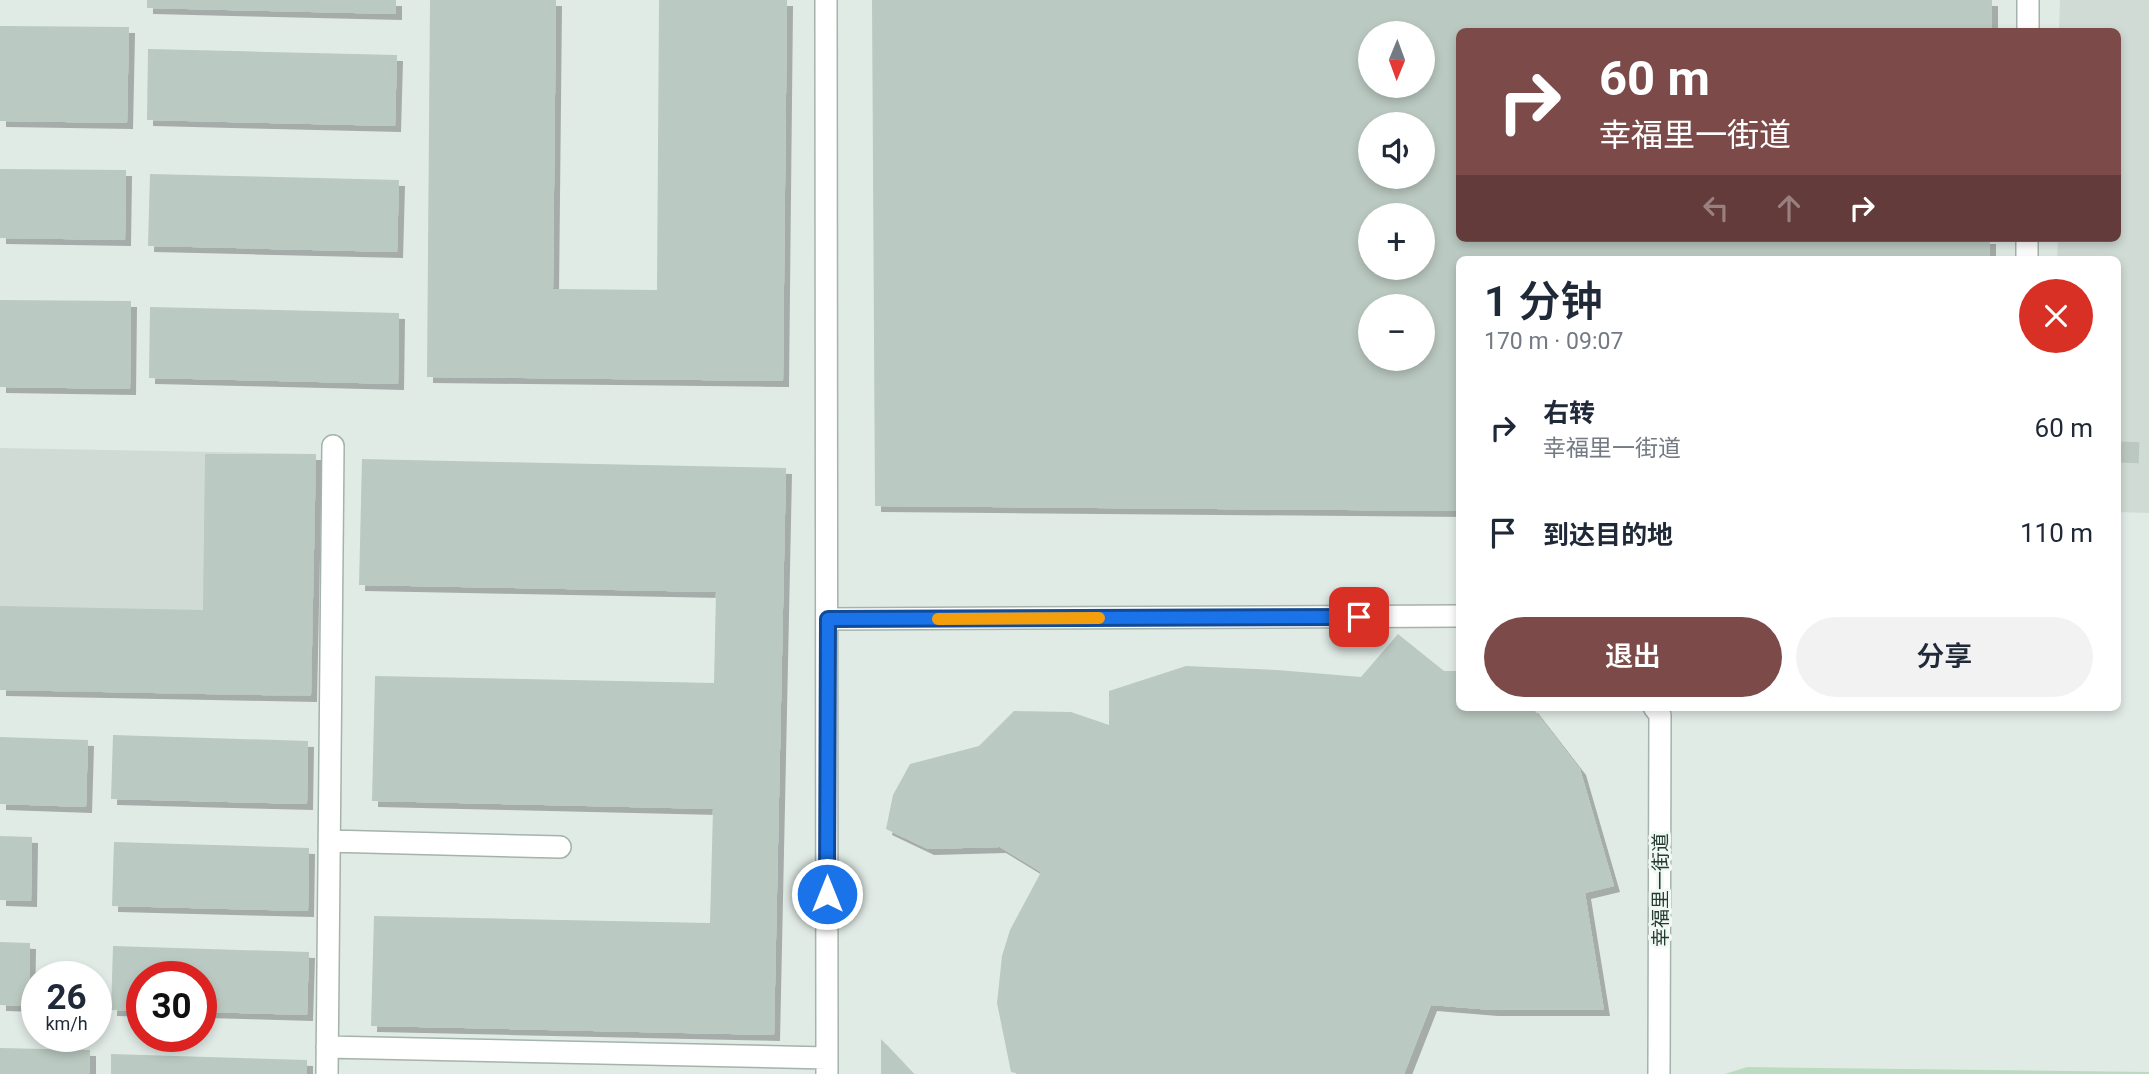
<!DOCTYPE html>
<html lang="zh">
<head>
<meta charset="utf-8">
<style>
	:root { --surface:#fff; --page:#f2f2f3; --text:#1f2937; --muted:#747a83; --accent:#7b4a49 }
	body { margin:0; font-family:Roboto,"Noto Sans SC",sans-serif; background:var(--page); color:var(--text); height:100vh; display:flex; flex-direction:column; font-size:26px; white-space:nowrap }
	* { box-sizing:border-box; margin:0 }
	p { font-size:23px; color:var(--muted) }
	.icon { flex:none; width:38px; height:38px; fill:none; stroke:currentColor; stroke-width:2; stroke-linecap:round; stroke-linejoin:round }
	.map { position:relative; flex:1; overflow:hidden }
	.side { position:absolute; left:1456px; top:256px; width:665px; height:455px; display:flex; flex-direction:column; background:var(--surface); border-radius:10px; box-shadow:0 4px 10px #0003 }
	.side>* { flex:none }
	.hud { position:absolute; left:1456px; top:28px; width:665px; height:214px; border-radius:10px; box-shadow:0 4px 10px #0003; background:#7b4a49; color:#fff; overflow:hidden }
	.needle { width:46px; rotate:181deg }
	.buttons { position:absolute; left:1358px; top:21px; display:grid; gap:14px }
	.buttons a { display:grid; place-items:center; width:77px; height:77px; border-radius:50%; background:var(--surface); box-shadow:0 4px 10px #0003; font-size:35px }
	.speed { position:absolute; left:21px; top:961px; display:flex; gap:14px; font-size:35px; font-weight:700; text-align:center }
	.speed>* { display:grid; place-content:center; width:91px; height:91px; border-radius:50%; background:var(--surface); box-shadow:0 4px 10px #0003; line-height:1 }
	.speed small { font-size:18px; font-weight:400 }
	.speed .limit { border:10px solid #d22; background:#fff; color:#111 }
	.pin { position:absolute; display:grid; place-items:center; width:60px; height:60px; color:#fff; margin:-30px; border-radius:14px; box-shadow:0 4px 10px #0006 }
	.me { position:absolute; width:77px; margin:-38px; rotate:0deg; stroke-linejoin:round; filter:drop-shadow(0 0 5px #0008) }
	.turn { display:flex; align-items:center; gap:24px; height:147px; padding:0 28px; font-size:32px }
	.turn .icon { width:91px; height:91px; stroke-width:2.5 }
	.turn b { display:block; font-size:49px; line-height:60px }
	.lanes { display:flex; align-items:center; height:66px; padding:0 28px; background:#0003; justify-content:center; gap:35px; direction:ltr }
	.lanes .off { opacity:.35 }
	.round { display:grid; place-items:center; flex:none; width:74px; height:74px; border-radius:37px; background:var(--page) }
	.headline { display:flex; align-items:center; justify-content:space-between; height:119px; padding:0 28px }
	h1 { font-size:42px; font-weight:600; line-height:52px }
	.button { display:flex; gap:14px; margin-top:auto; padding:14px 28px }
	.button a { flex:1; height:80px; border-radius:42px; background:var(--accent); color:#fff; font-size:28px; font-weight:600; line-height:80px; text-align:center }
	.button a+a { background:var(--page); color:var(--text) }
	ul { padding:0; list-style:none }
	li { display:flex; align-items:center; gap:21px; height:105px; padding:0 28px }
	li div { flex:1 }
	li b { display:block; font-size:26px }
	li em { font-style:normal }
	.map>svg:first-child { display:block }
</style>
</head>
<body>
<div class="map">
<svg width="2149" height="1074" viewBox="0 0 2149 1074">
	<defs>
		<filter id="shadow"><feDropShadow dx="6" dy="6" stdDeviation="0" flood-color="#0004"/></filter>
	</defs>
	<rect width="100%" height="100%" fill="#e1ebe6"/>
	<!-- built -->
	<path fill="#d0dbd5" d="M2060 0H2149V513L2118 512V259H2057L2058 238H2118V32L2059 31Z
		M0 448 316 454 311 696 0 690Z"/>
	<!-- green -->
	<path fill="#bbdbc1" d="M1747 1067 2149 1072V1074H1725Z"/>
	<!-- building -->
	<path fill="#bac9c1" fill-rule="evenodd" filter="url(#shadow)" d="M147 0H396V14L147 8Z
		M430 0H556L553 289 657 290 659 0H787L783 381 427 377Z
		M872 0H1992V32H1460V238H1990V259H1460V511L875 506ZM1370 33H1423V86H1370ZM1370 124H1423V177H1370ZM1370 215H1423V268H1370ZM1370 306H1423V359H1370Z
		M0 26 129 27 127 123 0 121Z
		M148 49 397 55 395 126 147 120Z
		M0 169 126 170 125 240 0 238Z
		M150 174 399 180 397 252 148 246Z
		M0 300 131 301 130 389 0 387Z
		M150 307 399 313 398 384 149 378Z
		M205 454H316L311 696 0 690V606L203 610Z
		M362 459 786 468 774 1035 371 1026 374 916 710 923 713 809 372 801 375 676 714 683 716 592 359 585Z
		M1398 634 1444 671H1460V707H1532L1580 769 1614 886 1585 893 1604 1010H1492L1431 1005 1404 1074H1021L1011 1072 997 1003 1002 956 1010 930 1041 872 1000 847 928 849 886 829 893 795 910 764 979 746 1014 711 1071 712 1109 725V691L1186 666 1277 670 1361 677Z
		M113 735 308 741 307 804 111 799Z
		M0 737 88 740 86 807 0 804Z
		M0 836 32 837 31 901 0 900Z
		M114 842 309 848 308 911 112 906Z
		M0 942 30 943 29 1006 0 1005Z
		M113 946 309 952 307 1015 201 1012V976H142V1011L111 1010Z
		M881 1039 914 1074H881Z
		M0 1048 90 1050V1074H0Z
		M111 1054 307 1060V1074H111Z"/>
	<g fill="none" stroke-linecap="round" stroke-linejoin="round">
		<!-- minor-tunnel -->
		<path stroke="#bbc8c2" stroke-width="21" stroke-dasharray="21 10" stroke-linecap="butt" d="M2118 452 2149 453"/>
		<!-- minor casing -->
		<g stroke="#a4b3ac" stroke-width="24">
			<path id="minor" d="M826 0 827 1074
				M2028 32V0
				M2027 259V238
				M828 619 1460 616
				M1654 707 1660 715 1659 1074
				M329 841 560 847
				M327 1047 827 1058
				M327 1074 333 446"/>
		</g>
		<!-- minor -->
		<use href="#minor" stroke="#fff" stroke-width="21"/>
	</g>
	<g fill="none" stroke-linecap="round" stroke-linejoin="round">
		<!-- route casing -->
		<g stroke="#114b97" stroke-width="18">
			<path id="route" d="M827 894 828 619 1359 617"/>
		</g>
		<!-- route -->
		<use href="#route" stroke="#1a73e8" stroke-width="12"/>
		<!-- slow -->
		<path stroke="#f59e0b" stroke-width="12" d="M938 619 1099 618"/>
	</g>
	<g text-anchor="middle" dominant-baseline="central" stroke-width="6" stroke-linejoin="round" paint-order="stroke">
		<!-- street labels -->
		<g font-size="19" fill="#233b32" stroke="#f2f8f4">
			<text transform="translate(1660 890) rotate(-90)">幸福里一街道</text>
		</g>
	</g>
</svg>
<div class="buttons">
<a><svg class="needle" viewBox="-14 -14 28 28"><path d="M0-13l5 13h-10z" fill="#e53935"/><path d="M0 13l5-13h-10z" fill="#747a83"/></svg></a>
<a><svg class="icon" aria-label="sound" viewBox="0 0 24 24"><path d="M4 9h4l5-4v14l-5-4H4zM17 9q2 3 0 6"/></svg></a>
<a>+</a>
<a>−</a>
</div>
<div class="speed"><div>26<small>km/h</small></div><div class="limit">30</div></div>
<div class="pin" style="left:1359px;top:617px;background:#d93025"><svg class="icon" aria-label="arrive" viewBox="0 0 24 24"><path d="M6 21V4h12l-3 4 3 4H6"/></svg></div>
<svg class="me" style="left:827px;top:894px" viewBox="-20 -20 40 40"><circle r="17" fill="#1a73e8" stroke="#fff" stroke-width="3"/><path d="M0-11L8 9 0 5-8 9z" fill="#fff"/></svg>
<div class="hud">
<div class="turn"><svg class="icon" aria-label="right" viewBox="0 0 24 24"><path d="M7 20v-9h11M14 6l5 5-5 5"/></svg><div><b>60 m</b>幸福里一街道</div></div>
<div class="lanes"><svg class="icon off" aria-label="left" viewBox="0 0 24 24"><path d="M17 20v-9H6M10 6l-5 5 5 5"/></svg><svg class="icon off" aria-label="ahead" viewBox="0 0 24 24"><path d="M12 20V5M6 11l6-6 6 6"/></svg><svg class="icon" aria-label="right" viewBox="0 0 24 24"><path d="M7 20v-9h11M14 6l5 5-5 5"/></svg></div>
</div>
<section class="side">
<div class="headline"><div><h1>1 分钟</h1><p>170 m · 09:07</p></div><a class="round" style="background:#d93025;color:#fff"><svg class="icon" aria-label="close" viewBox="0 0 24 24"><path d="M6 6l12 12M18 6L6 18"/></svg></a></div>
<ul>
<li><svg class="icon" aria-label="right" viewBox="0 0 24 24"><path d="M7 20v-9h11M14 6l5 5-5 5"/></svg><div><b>右转</b><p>幸福里一街道</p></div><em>60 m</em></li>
<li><svg class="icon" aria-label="arrive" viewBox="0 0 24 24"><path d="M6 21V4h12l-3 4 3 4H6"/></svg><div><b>到达目的地</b></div><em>110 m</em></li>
</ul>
<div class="button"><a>退出</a><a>分享</a></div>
</section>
</div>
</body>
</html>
